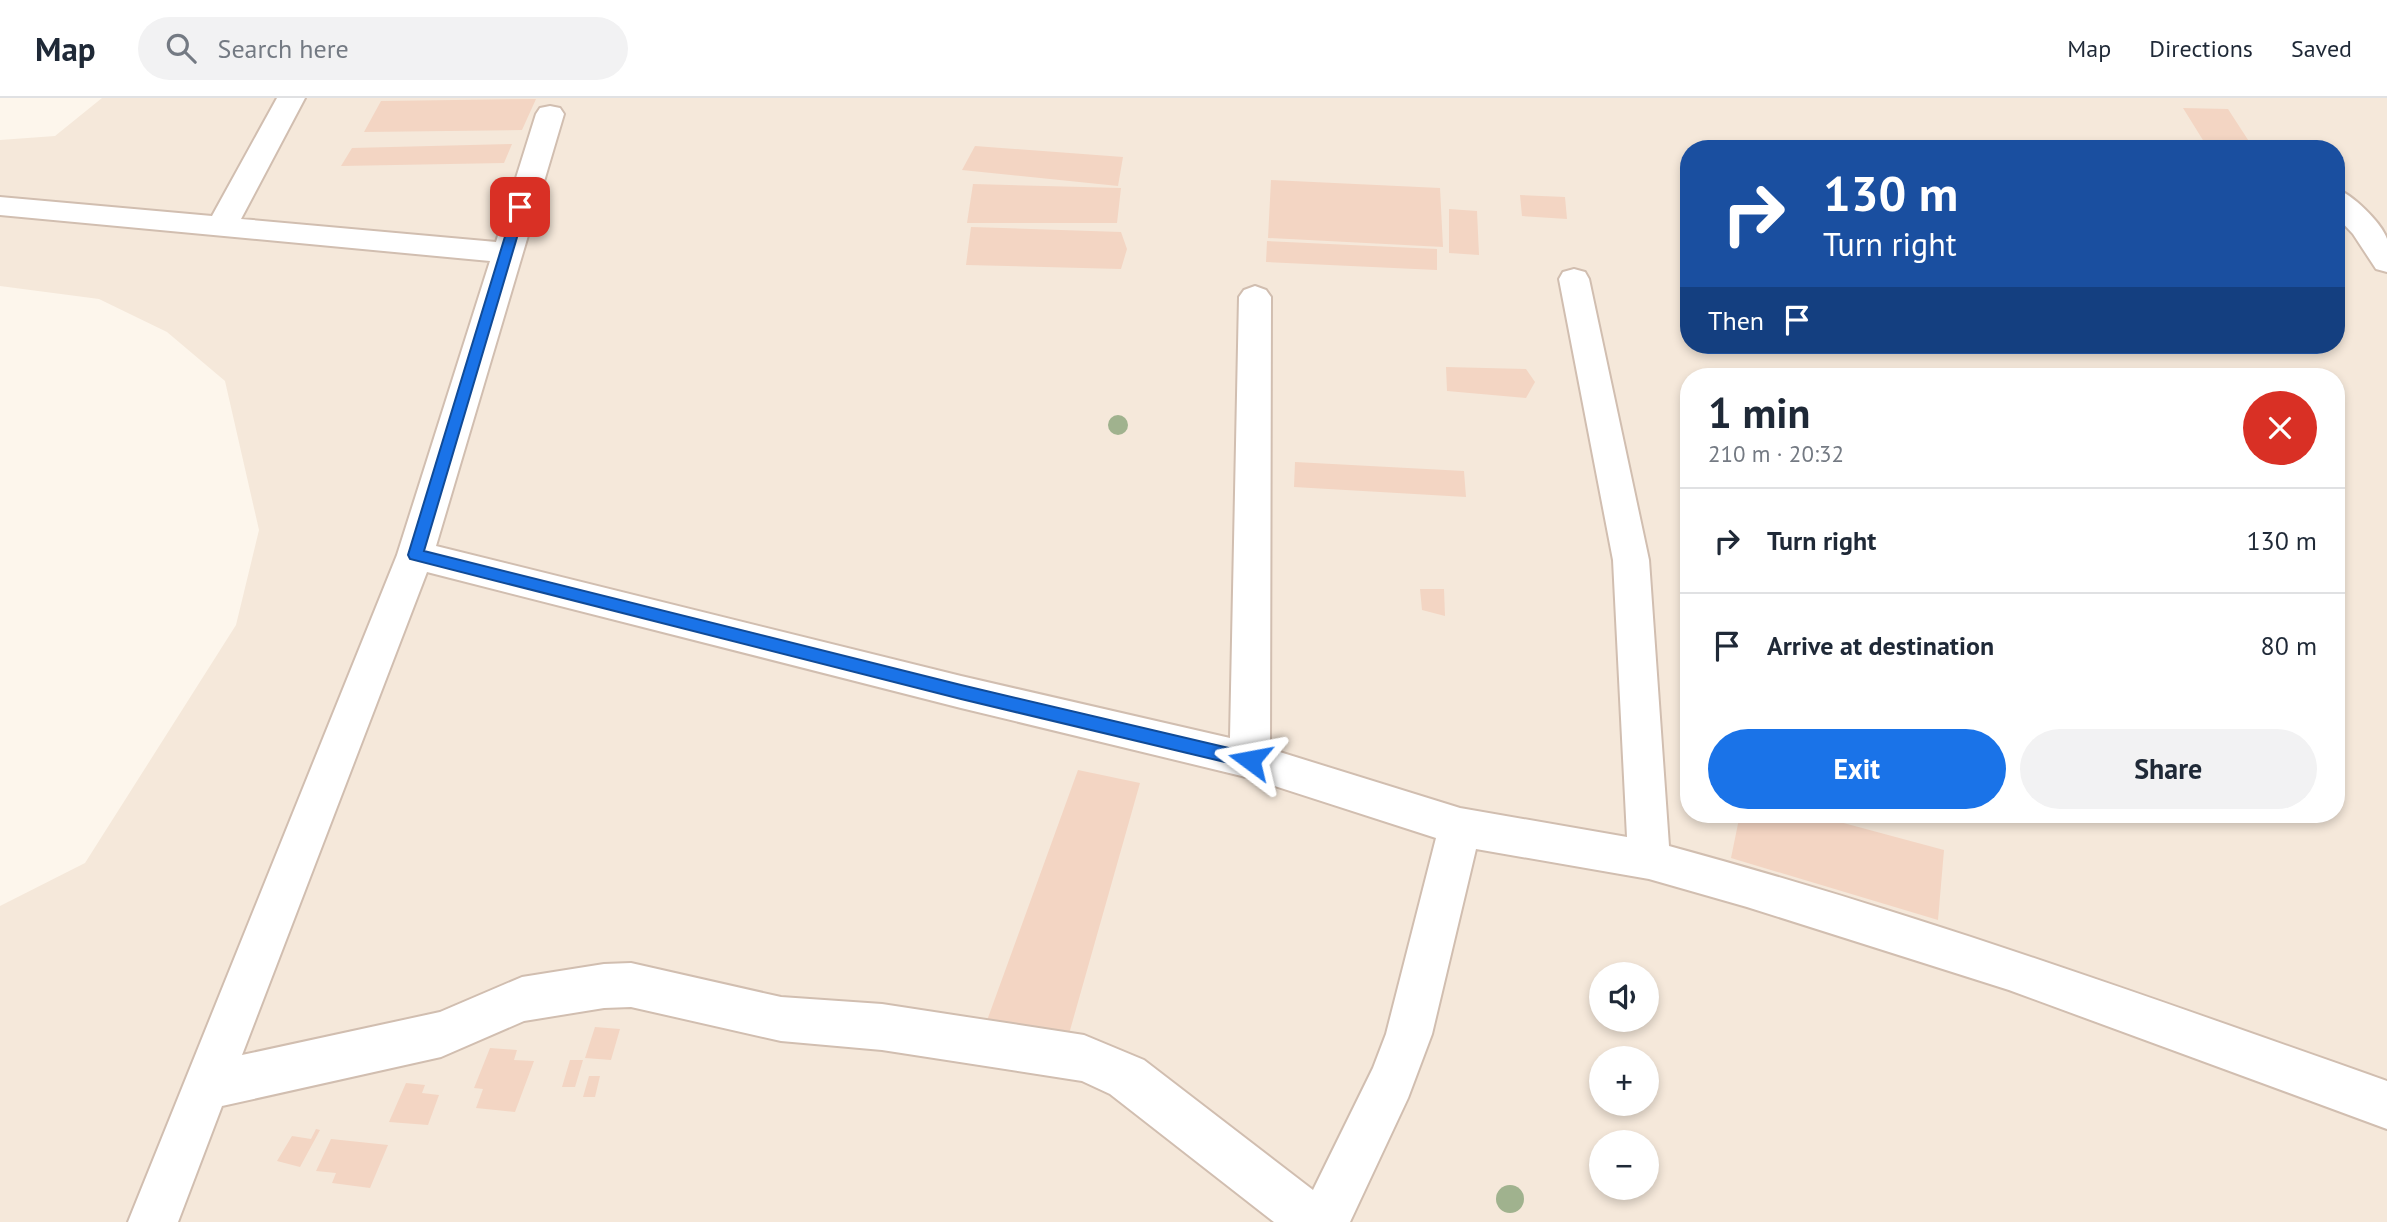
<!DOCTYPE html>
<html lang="en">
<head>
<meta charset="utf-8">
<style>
	:root { --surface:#fff; --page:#f2f2f3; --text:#1f2937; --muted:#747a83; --line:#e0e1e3; --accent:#1a73e8 }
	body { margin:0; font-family:"PT Sans",sans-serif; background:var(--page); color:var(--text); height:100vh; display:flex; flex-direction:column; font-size:26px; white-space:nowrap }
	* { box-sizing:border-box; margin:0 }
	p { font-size:23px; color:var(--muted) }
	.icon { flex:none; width:38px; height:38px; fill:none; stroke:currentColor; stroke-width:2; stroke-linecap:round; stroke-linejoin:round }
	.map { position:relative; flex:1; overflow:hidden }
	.drawer { position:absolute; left:1680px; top:270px; width:665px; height:455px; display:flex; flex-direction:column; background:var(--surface); border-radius:28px; box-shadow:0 4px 10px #0003 }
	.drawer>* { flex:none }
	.guide { position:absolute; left:1680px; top:42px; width:665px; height:214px; border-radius:28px; box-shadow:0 4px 10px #0003; background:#1a4fa0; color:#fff; overflow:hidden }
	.tools { position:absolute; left:1589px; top:864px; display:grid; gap:14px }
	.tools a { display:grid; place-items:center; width:70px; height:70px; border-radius:50%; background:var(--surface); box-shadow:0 4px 10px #0003; font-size:35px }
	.pin { position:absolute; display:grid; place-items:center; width:60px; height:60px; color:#fff; margin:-30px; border-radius:14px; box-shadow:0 4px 10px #0006 }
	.me { position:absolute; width:77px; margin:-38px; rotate:283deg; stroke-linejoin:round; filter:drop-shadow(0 0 5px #0008) }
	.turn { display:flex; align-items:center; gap:24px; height:147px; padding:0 28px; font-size:32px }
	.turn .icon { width:91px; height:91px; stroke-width:2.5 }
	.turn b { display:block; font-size:49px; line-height:60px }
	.then { display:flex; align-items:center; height:66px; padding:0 28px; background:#0003; gap:14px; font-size:26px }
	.round { display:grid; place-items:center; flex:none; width:74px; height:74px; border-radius:37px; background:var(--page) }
	.summary { display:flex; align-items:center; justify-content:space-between; height:119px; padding:0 28px }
	h1 { font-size:42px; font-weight:800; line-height:52px }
	.button { display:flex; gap:14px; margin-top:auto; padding:14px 28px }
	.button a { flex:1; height:80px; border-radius:42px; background:var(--accent); color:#fff; font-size:28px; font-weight:800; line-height:80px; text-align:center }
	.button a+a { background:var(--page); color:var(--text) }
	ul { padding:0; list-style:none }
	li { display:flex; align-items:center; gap:21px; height:105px; padding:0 28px; border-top:2px solid var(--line) }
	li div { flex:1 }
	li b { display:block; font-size:26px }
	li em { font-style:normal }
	header { display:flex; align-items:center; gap:42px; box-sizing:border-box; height:98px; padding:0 35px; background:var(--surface); border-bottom:2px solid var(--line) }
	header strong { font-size:33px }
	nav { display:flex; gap:38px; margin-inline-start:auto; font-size:24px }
	.search { width:490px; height:63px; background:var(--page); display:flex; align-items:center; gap:18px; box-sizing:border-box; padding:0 24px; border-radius:38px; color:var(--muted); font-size:26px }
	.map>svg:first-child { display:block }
</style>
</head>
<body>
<header>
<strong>Map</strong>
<div class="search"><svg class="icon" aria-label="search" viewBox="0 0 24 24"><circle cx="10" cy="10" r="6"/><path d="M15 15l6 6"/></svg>Search here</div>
<nav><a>Map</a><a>Directions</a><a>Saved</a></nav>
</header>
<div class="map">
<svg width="2387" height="1124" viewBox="0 0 2387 1124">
	<rect width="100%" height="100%" fill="#fdf6ec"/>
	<!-- residential -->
	<path fill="#f5e8da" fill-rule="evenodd" d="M102 0H2387V1124H0V808L85 765 236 527 259 432 225 283 167 234 99 201 0 188V42L55 38ZM1689 51H2336V247H1689ZM1689 278H2336V716H1689ZM1601 877H1647V922H1601ZM1601 961H1647V1006H1601ZM1601 1045H1647V1090H1601Z"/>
	<!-- building -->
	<path fill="#f3d5c3" d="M536 1 522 32 364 34 381 3Z
		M2183 10 2228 11 2252 48 2206 47Z
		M512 46 504 65 341 68 352 50Z
		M975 48 1123 59 1118 88 962 72Z
		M1271 82 1440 90 1443 149 1268 140Z
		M973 86 1121 90 1117 125H967Z
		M1520 97 1565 99 1567 121 1522 118Z
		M1449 111 1477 113 1479 157 1449 155Z
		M971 129 1121 134 1127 151 1121 171 966 167Z
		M1267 143 1437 151V172L1266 164Z
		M1446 269 1526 271 1535 284 1526 300 1447 293Z
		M1295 364 1464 373 1466 399 1294 389Z
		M1420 491H1444L1445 518 1422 512Z
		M1078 672 1140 685 1065 950 985 928Z
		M1740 716H1810L1944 752 1938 822 1731 760Z
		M595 929 620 931 611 962 585 960Z
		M490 950 517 952 514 962 534 963 515 1014 476 1010 483 991 474 990Z
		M570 962H583L575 989H562Z
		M589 978H600L595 999H583Z
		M406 985 425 987 422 995 439 997 428 1027 389 1024Z
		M316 1031 320 1032 300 1069 277 1063 292 1038 311 1041Z
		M331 1041 388 1047 370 1090 332 1085 336 1075 316 1073Z"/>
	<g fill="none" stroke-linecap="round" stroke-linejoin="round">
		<!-- minor casing -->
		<g stroke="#d1beb0" stroke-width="4">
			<path id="minor" d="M277 0H305L241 121 496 144 536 16 540 10 550 8 560 10 564 16 436 448 961 578 1230 640 1239 199 1244 192 1255 188 1266 192 1271 199 1270 651 1460 710 1627 739 1613 462 1559 181 1563 174 1574 171 1585 174 1589 181 1649 462 1669 748C1913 814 2149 899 2387 983V1031L2009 892 1747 809 1649 781 1476 751 1432 936 1408 1000 1350 1124H1274L1110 996 1082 983 882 952 781 943 631 909 604 910 524 923 441 959 222 1008 178 1124H128L397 457 490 163 0 117V99L212 118ZM427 474 961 610 1250 680 1436 740 1386 936 1373 970 1313 1092 1144 962 1084 937 882 906 781 899 631 865 604 866 522 879 440 914 242 957Z
				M2336 91C2351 95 2382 125 2387 141 2387 150 2387 164 2387 174L2376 171 2353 136 2336 118Z"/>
		</g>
		<!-- minor -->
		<use href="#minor" fill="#fff" fill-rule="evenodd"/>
	</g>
	<!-- trees -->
	<g fill="#a0b28e">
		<circle cx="1118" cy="327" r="10"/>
		<circle cx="1510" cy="1101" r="14"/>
	</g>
	<!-- route -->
	<path fill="#1a73e8" stroke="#114b97" stroke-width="2" d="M520 105 526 109 424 453 961 587 1250 655 1256 657 1259 662 1256 668 1250 670 961 601 410 461 408 457 514 109Z"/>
</svg>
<div class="tools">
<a><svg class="icon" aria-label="sound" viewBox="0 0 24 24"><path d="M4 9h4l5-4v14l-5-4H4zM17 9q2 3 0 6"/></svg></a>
<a>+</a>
<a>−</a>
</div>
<div class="pin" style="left:520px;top:109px;background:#d93025"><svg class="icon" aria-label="arrive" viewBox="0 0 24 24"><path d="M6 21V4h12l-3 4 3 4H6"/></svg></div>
<svg class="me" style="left:1250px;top:662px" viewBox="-20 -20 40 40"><path d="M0-17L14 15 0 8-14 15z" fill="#1a73e8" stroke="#fff" stroke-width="4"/></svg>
<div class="guide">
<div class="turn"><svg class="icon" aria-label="right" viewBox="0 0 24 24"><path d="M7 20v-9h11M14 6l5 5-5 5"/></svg><div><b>130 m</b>Turn right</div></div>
<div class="then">Then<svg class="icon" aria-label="arrive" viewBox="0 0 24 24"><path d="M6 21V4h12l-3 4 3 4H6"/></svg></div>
</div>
<section class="drawer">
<div class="summary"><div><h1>1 min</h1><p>210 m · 20:32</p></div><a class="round" style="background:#d93025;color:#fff"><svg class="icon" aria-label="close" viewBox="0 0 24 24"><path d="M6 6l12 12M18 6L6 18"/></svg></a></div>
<ul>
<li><svg class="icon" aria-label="right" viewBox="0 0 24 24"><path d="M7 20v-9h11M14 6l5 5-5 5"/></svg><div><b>Turn right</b></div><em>130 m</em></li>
<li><svg class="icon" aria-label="arrive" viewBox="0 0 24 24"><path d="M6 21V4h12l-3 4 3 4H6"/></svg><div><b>Arrive at destination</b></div><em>80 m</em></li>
</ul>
<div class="button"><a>Exit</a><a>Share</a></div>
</section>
</div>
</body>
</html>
